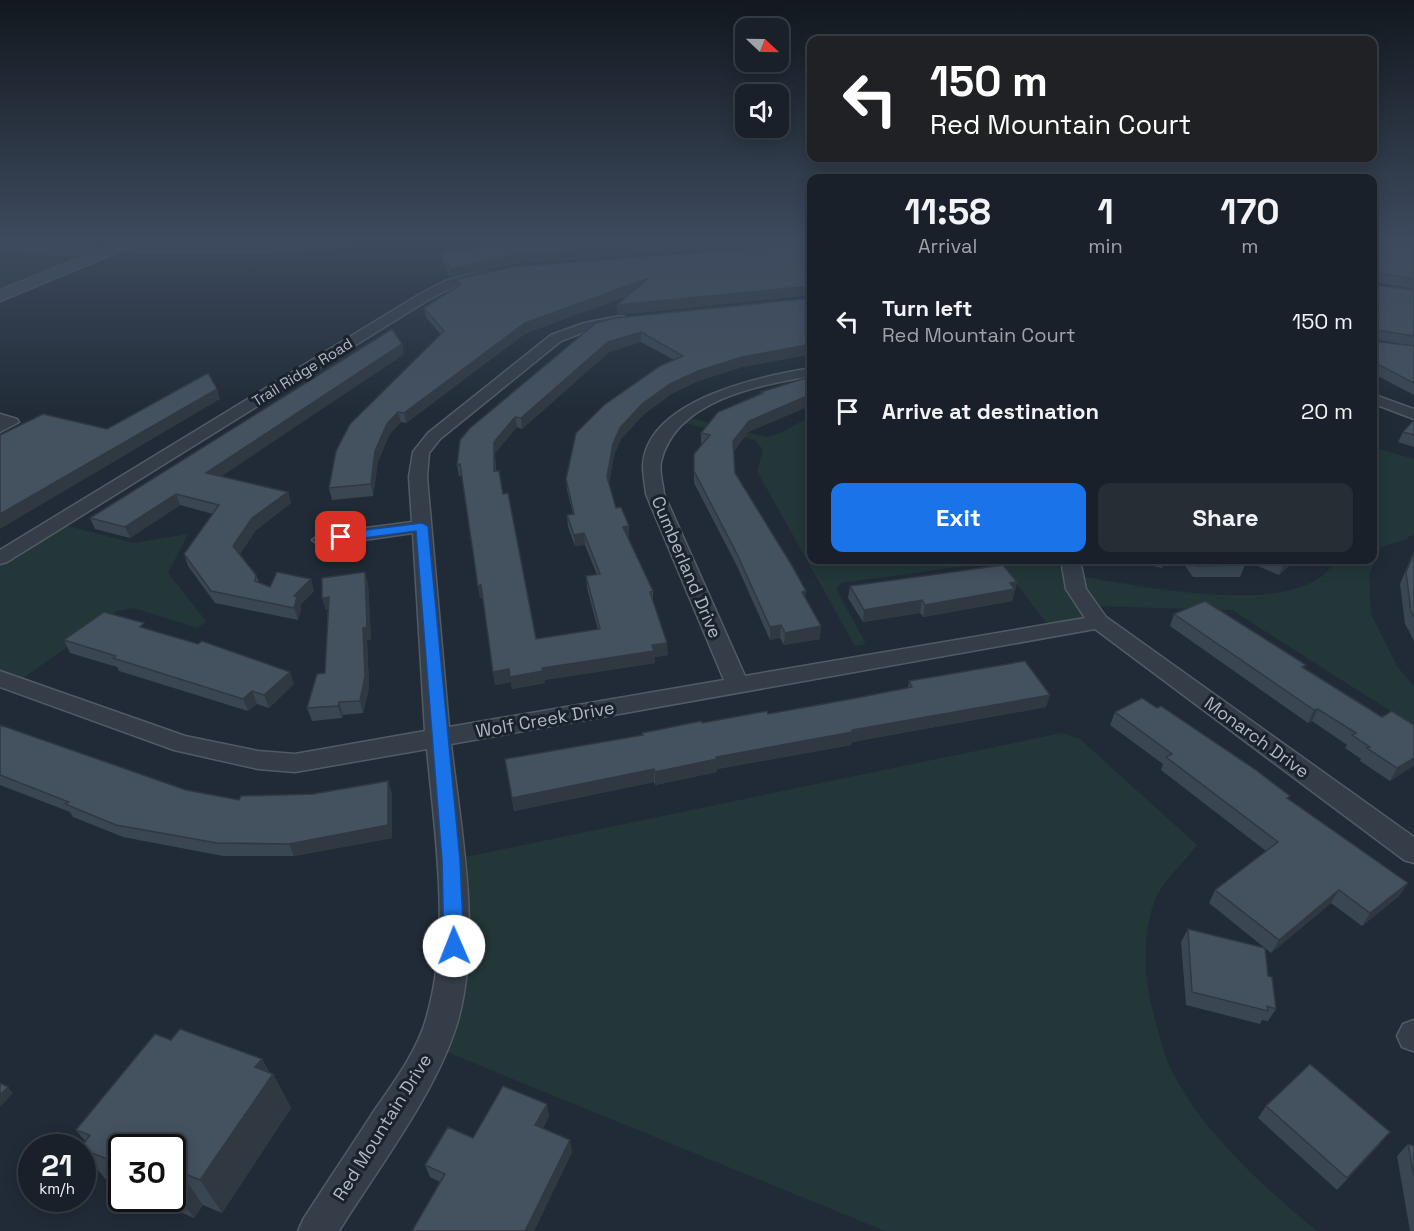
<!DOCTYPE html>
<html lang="en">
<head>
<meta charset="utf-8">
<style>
	:root { --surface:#192029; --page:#262d35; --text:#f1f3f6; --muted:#9fa3a8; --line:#373e46; --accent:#1a73e8 }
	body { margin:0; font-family:"Space Grotesk",sans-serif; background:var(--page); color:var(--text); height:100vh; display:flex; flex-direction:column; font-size:22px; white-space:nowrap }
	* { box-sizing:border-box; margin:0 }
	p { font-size:20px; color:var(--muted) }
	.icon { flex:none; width:33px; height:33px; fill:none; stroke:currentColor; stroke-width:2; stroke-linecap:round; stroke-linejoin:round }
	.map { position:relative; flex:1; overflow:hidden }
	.panel { position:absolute; left:807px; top:174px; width:570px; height:390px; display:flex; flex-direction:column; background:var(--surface); border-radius:12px; box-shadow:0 3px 15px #0003,0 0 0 2px var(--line) }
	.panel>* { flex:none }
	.banner { position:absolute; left:807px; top:36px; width:570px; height:126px; border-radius:12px; box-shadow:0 3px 15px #0003,0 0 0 2px var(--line); background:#202124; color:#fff; overflow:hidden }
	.needle { width:39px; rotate:112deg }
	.buttons { position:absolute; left:735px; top:18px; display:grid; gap:12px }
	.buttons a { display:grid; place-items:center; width:54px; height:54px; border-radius:12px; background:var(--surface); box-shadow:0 3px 15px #0003,0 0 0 2px var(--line); font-size:30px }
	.speed { position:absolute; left:18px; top:1134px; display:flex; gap:12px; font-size:30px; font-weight:700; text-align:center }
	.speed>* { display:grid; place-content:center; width:78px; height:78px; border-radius:50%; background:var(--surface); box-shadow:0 3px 15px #0003,0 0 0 2px var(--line); line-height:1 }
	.speed small { font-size:15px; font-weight:400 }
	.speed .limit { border:3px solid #111; border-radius:9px; background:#fff; color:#111 }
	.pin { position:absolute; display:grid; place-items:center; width:51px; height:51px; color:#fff; margin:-26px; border-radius:12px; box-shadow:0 3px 9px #0006 }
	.me { position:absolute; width:66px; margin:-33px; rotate:359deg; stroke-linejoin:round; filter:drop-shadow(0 0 4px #0008) }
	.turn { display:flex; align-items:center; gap:21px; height:126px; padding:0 24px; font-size:27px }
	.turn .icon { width:78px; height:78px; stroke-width:2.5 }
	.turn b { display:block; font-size:42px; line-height:51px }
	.eta { display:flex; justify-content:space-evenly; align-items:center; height:102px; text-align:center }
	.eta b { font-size:36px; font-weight:700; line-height:42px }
	.primary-button { display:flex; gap:12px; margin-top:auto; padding:12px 24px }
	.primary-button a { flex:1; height:69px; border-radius:12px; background:var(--accent); color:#fff; font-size:24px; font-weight:700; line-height:69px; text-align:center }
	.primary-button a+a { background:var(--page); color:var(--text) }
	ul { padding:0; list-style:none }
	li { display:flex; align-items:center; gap:18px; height:90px; padding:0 24px }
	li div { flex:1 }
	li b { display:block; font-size:22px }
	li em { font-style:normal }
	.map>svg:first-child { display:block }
</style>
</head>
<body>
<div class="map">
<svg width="1414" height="1231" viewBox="0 0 1414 1231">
	<rect width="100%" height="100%" fill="#212b37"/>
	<!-- green -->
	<path fill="#233738" d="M0 243 120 248 0 296Z
		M683 416 766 437C783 434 795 423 811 417L812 560H1019L1071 569 1072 575C1129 583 1304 624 1335 560H1372L1373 447 1414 459V533L1405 540 1381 547 1369 574 1371 614 1397 666 1414 687V726L1232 610 1088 606 1099 622 1052 630 1002 565 993 562 841 583 836 589 866 644 855 646 757 471 763 450 755 440 676 421Z
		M56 523 134 543 188 534 168 573 206 621 198 628 133 608 117 611 15 684 0 679V558Z
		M1062 733 1080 739 1197 845C1185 861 1166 878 1157 895 1143 925 1143 972 1151 1003 1156 1024 1161 1045 1169 1065 1198 1128 1264 1188 1317 1231H885L432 1046 451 860Z"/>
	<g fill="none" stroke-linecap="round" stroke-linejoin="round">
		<!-- river -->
		<path fill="#35475e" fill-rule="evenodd" d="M0 241 82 242 91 244 94 249 91 254 82 256 0 253Z
			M350 241 346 246 338 248 266 254H140L132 252 128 247 134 241Z"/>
		<!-- street casing -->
		<g stroke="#525b65" stroke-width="3">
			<path id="street" d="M486 270 492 274 490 277 453 287 428 300 7 562 0 564V550L420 294 445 281Z
				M620 316 625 317V323L592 329 561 341 440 439 429 453 427 477 449 727 724 680 646 494C645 485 643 475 643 466 646 400 761 376 812 368V376C759 385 675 400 661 462 659 472 663 484 664 494L745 676 1085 618 1066 589 1061 560H1080L1086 589 1106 617 1414 837V863L1404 860 1095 629 451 744C461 831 481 931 459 1017 440 1088 378 1168 339 1231H298L304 1218C327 1182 351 1147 374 1111 394 1082 418 1050 427 1016 451 930 435 836 427 749L295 772 258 769 174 750 0 687V671L185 736 258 751 295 754 425 731 413 533 321 546 312 540 321 534 412 522 409 477 413 452 428 433 551 335 584 323Z
				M1372 394 1414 409V419L1372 403Z
				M0 414 17 419 19 422 0 432Z
				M1414 1020V1051H1413L1402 1047 1397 1036 1403 1024Z"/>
		</g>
		<!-- secondary casing -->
		<g stroke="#525b65" stroke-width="3">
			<path id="secondary" d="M122 241H145L0 301V290Z"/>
		</g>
		<!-- street -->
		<use href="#street" fill="#343d48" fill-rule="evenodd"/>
		<!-- secondary -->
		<use href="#secondary" fill="#434c5b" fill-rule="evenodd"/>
	</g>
	<!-- wall -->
	<path fill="#3a4652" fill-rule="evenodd" d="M812 241V295L617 315V305L630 295 526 333 406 423 401 422 389 435 378 462 373 496 332 500 329 488 441 335 426 317 424 308 458 286 457 279Z
		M1372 241 1414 245V289L1374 282V285L1414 290V346L1374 339V341L1414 346V395L1372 373Z
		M1390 241H1414V245Z
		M754 246 513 264 451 277 442 262 441 253Z
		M812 298V354L742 367 698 381 671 394 643 415 621 439 614 455 609 483 616 508 629 538H628L653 591V601L668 655 655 657V663L544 680 545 683 512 689 511 682 495 685 483 597 480 598 478 586 462 475 459 476 457 465 596 323ZM641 342 674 360 566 479 567 490 573 514 567 515 568 527 575 546 585 545 597 575 586 576 587 588 598 630 536 639 503 494 496 471 495 453 517 427 522 429 609 352Z
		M404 354 221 476 288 492 291 503 256 530 240 554 256 575 259 582 270 587 314 591 300 605 301 609 298 620 215 603 188 566 184 554 213 514 180 505 130 538 95 529 90 518Z
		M812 376V405L748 432 734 451 735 473 806 599 820 639 784 645 780 638 770 640 737 566 694 483V454L702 444H701V433L760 394 761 392Z
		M1414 420V447L1398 442 1403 432Z
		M1414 551V641L1405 624 1400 584Z
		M1124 560H1165L1162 568Z
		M1181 560H1241L1245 565 1240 577H1193Z
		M1243 560H1296L1279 575Z
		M1017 582 1012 601 923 617 920 613 863 622 848 598 850 586Z
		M368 584 371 640H367L369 688 363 713 343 715 342 718 312 721 307 708 325 673 328 609 326 610 322 598Z
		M1174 614 1304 668 1414 765 1390 781 1360 761 1361 759 1345 748 1347 745 1312 721 1308 723 1170 626Z
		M146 628 294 684 269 708 257 704 248 711 119 671 117 667 70 653 64 640Z
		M909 681 1046 707 852 742 851 745 717 769V772L655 785 654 782 514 811 505 759 642 735V733L702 723 768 714 908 688Z
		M1115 712 1288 800 1408 883 1399 896 1362 926 1331 903 1271 953 1209 903 1215 890 1266 851 1161 770 1163 764 1110 725Z
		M0 725 186 790 239 800 313 794 388 781 392 794V838L294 856H223L123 837 73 817 70 812 0 785Z
		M1188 929 1268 976 1276 1009 1268 1021 1262 1020 1260 1024 1186 1005 1181 942Z
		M171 1040 262 1059 269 1072 273 1074 291 1108 222 1213 203 1205 194 1218 148 1198H172V1148H122V1187L107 1181 82 1151V1148L85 1141 76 1130Z
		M1266 1106 1380 1144 1337 1190 1258 1118Z
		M549 1116 543 1128 572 1152 534 1231H412L440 1182 430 1177 425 1165 473 1138Z
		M1408 1144 1414 1146V1231H1410L1397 1156Z"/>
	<!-- shaded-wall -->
	<path fill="#303942" d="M702 241H776L754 246 513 264 451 277 450 269 512 255Z
		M649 278 650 287 526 333 406 423 404 413 525 323Z
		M812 286V295L617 315V305Z
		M641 332V342L609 352 522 429 521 418 608 342Z
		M402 344 404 354 210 484 206 473Z
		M812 344V354L742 367 698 381 671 394 643 415 621 439 614 455 608 488 607 477 613 444 620 428 642 404 670 384 698 371 742 357Z
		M217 389 220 399 0 529V514Z
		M812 394V405L748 432 733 452V441L749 421Z
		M398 412 401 422 389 435 378 462 373 496 371 484 375 451 387 424Z
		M515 417 517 427 495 453 496 482 494 471V442Z
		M288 492 291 503 256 530 237 558 233 546 252 518Z
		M176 494 180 505 130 538 125 527Z
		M629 526V538L624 539 623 527Z
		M584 533 585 545 575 546 574 535Z
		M1288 560H1296L1279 575 1284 563Z
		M365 572 368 584 371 640H367L369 688 363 713 360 701Z
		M311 579 314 591 300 605 301 609 298 620 294 608V596Z
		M1017 582 1012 601 923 617 925 605Z
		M481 585 483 597 480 598 478 586Z
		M806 591 805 603 802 592Z
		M329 597 332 609 326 610 322 598Z
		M922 600 920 613 863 622 864 610Z
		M781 625 780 638 770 640V627Z
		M821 626 820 639 784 645 785 633Z
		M667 643 668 655 655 657V663L544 680 545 683 512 689 510 677 542 668Z
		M509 669 511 682 495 685 493 672Z
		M290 672 294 684 269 708 264 695Z
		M252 691 257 704 248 711 243 699Z
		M1050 695 1046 707 852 742 851 745 717 769V772L655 785V772L716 757 852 730Z
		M339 702 343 715 342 718 338 706Z
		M1318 709 1312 721 1308 723 1314 710Z
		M1414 758V765L1390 781 1397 768Z
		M654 769V782L514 811 512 798Z
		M388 781 392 794V838L294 856 289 844Z
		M1408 883 1399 896 1362 926 1370 913Z
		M1339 890 1331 903 1271 953 1279 940Z
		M262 1059 271 1077 273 1074 291 1108 222 1213 200 1180 255 1067Z
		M8 1087 13 1093 0 1107V1095Z
		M547 1104 549 1116 538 1137 535 1125Z
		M570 1140 572 1152 534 1231H525Z
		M180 1172 203 1205 194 1218 172 1189V1182Z"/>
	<!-- building -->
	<path fill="#44515f" stroke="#303942" stroke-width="1.5" fill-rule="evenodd" d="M524 241H702L512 255 450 269 441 253Z
		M790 241H812V286L617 305 649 278 525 323 404 413 398 412 387 424 375 451 371 484 329 488 336 451 350 424 444 331 424 308 460 285 457 279 512 267 755 248Z
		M1372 241 1414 245V279L1376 273 1373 276 1374 285 1414 290V336L1376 330 1374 332V341L1414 346V383L1377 364 1372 354Z
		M812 298V344L742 357 698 371 670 384 642 404 620 428 613 444 607 477 616 508 621 507 629 526 623 527 653 591 650 592 667 643 652 645 654 651 542 668 543 671 510 677 509 669 493 672 481 585 478 586 460 464 457 465 460 440 470 428 596 323 615 318ZM641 332 683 356 660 366 604 405 576 433 566 479 574 514 567 515 574 535 584 533 600 574 586 576 600 629 536 639 508 493 503 494 499 471H494V442L515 417 521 418 608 342Z
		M392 329 402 344 206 473 288 492 252 518 233 546 256 575 255 581 270 587 277 572 311 579 294 596 297 597 294 608 211 591 184 554 219 505 176 494 125 527 90 518Z
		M208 373 217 389 0 514V435L43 414 107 429Z
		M812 376V394L749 421 733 441 735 473 791 564 806 591 802 592 821 626 785 633 781 625 770 627 737 554 694 471V454L710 435 701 433 718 412 763 393 761 392Z
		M1414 420V435L1403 432Z
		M1414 553V617L1411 612 1406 572Z
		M1193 560H1241L1245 565 1197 566Z
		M1275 560H1288L1284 563Z
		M1003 565 1017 582 1010 583 1015 589 925 605 922 600 864 610 850 586Z
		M365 572 367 627 363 628 365 676 360 701 339 702 338 706 307 708 317 674 325 673 329 597 322 598V578Z
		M1205 601 1306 665 1302 667 1382 717 1392 711 1414 725V758L1397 768 1367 748 1370 747 1352 735 1356 733 1318 709 1314 710 1174 614Z
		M104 612 144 623 140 627 198 644 202 641 290 672 264 695 252 691 243 699 113 658 116 656 64 640Z
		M1025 661 1050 695 852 730 853 732 716 757 717 759 655 772 654 769 512 798 505 759 643 735 642 733 701 721 702 723 767 711 768 714 851 699 912 687 909 681Z
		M1142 698 1157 708 1161 706 1256 770 1290 796 1287 798 1408 883 1370 913 1339 890 1279 940 1215 890 1278 842 1166 757 1172 754 1115 712Z
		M0 725 186 790 239 800 241 796 313 794 388 781V825L289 844 217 843 116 825 65 804 69 802 0 775Z
		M1188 929 1265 948 1268 976 1272 977 1276 1009 1267 1006 1268 1011 1192 992Z
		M180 1029 262 1059 255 1067 273 1074 200 1180 180 1172 172 1182V1148H122V1165L82 1149V1148H80L90 1135 76 1130 155 1034 171 1040Z
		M1310 1064 1390 1132 1347 1178 1266 1106Z
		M0 1083 8 1087 0 1095Z
		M503 1086 547 1104 535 1125 570 1140 525 1231H412L445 1174 425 1165 448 1127 473 1138Z
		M1408 1144 1414 1146V1176Z"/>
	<!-- sky -->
	<linearGradient id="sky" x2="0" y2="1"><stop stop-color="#12181e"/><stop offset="0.58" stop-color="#3d4a5e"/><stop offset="1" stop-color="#3d4a5e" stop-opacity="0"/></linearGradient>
	<rect width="1414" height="414" fill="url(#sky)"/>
	<!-- route -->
	<path fill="#1a73e8" stroke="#114b97" stroke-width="1.5" d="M422 523 428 526 460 860 464 946 461 952 454 955 447 952 444 946 442 860 416 531 341 541 335 537 341 533Z"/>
	<g text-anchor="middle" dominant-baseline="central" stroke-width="6" stroke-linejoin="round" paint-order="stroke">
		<!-- far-street labels -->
		<g font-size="15" fill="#afb8c4" stroke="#1a222c">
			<text transform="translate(302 372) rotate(-32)">Trail Ridge Road</text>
		</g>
		<!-- street labels -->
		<g font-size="18" fill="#afb8c4" stroke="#1a222c">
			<text transform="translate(687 567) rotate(67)">Cumberland Drive</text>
			<text transform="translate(545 719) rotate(-10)">Wolf Creek Drive</text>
			<text transform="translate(1257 737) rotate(36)">Monarch Drive</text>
			<text transform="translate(382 1127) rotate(-58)">Red Mountain Drive</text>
		</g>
	</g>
</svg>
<div class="buttons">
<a><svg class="needle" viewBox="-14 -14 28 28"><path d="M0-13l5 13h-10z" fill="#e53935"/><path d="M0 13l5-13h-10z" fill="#9fa3a8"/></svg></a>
<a><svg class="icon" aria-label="sound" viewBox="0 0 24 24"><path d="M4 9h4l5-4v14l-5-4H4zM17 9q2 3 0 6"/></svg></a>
</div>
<div class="speed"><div>21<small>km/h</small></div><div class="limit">30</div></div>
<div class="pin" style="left:341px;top:537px;background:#d93025"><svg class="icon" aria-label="arrive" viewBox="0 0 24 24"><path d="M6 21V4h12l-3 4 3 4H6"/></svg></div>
<svg class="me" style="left:454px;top:946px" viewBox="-20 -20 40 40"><circle r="19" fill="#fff"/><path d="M0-13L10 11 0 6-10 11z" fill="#1a73e8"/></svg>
<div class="banner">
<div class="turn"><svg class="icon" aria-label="left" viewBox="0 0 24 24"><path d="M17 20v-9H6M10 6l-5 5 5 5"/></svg><div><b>150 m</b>Red Mountain Court</div></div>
</div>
<section class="panel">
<div class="eta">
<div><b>11:58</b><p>Arrival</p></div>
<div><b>1</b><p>min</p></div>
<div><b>170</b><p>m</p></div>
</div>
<ul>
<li><svg class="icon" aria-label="left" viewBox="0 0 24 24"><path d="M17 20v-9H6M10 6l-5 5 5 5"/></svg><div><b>Turn left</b><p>Red Mountain Court</p></div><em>150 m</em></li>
<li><svg class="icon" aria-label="arrive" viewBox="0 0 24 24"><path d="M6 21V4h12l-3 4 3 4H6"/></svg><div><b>Arrive at destination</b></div><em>20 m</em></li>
</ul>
<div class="primary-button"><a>Exit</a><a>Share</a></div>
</section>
</div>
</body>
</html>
